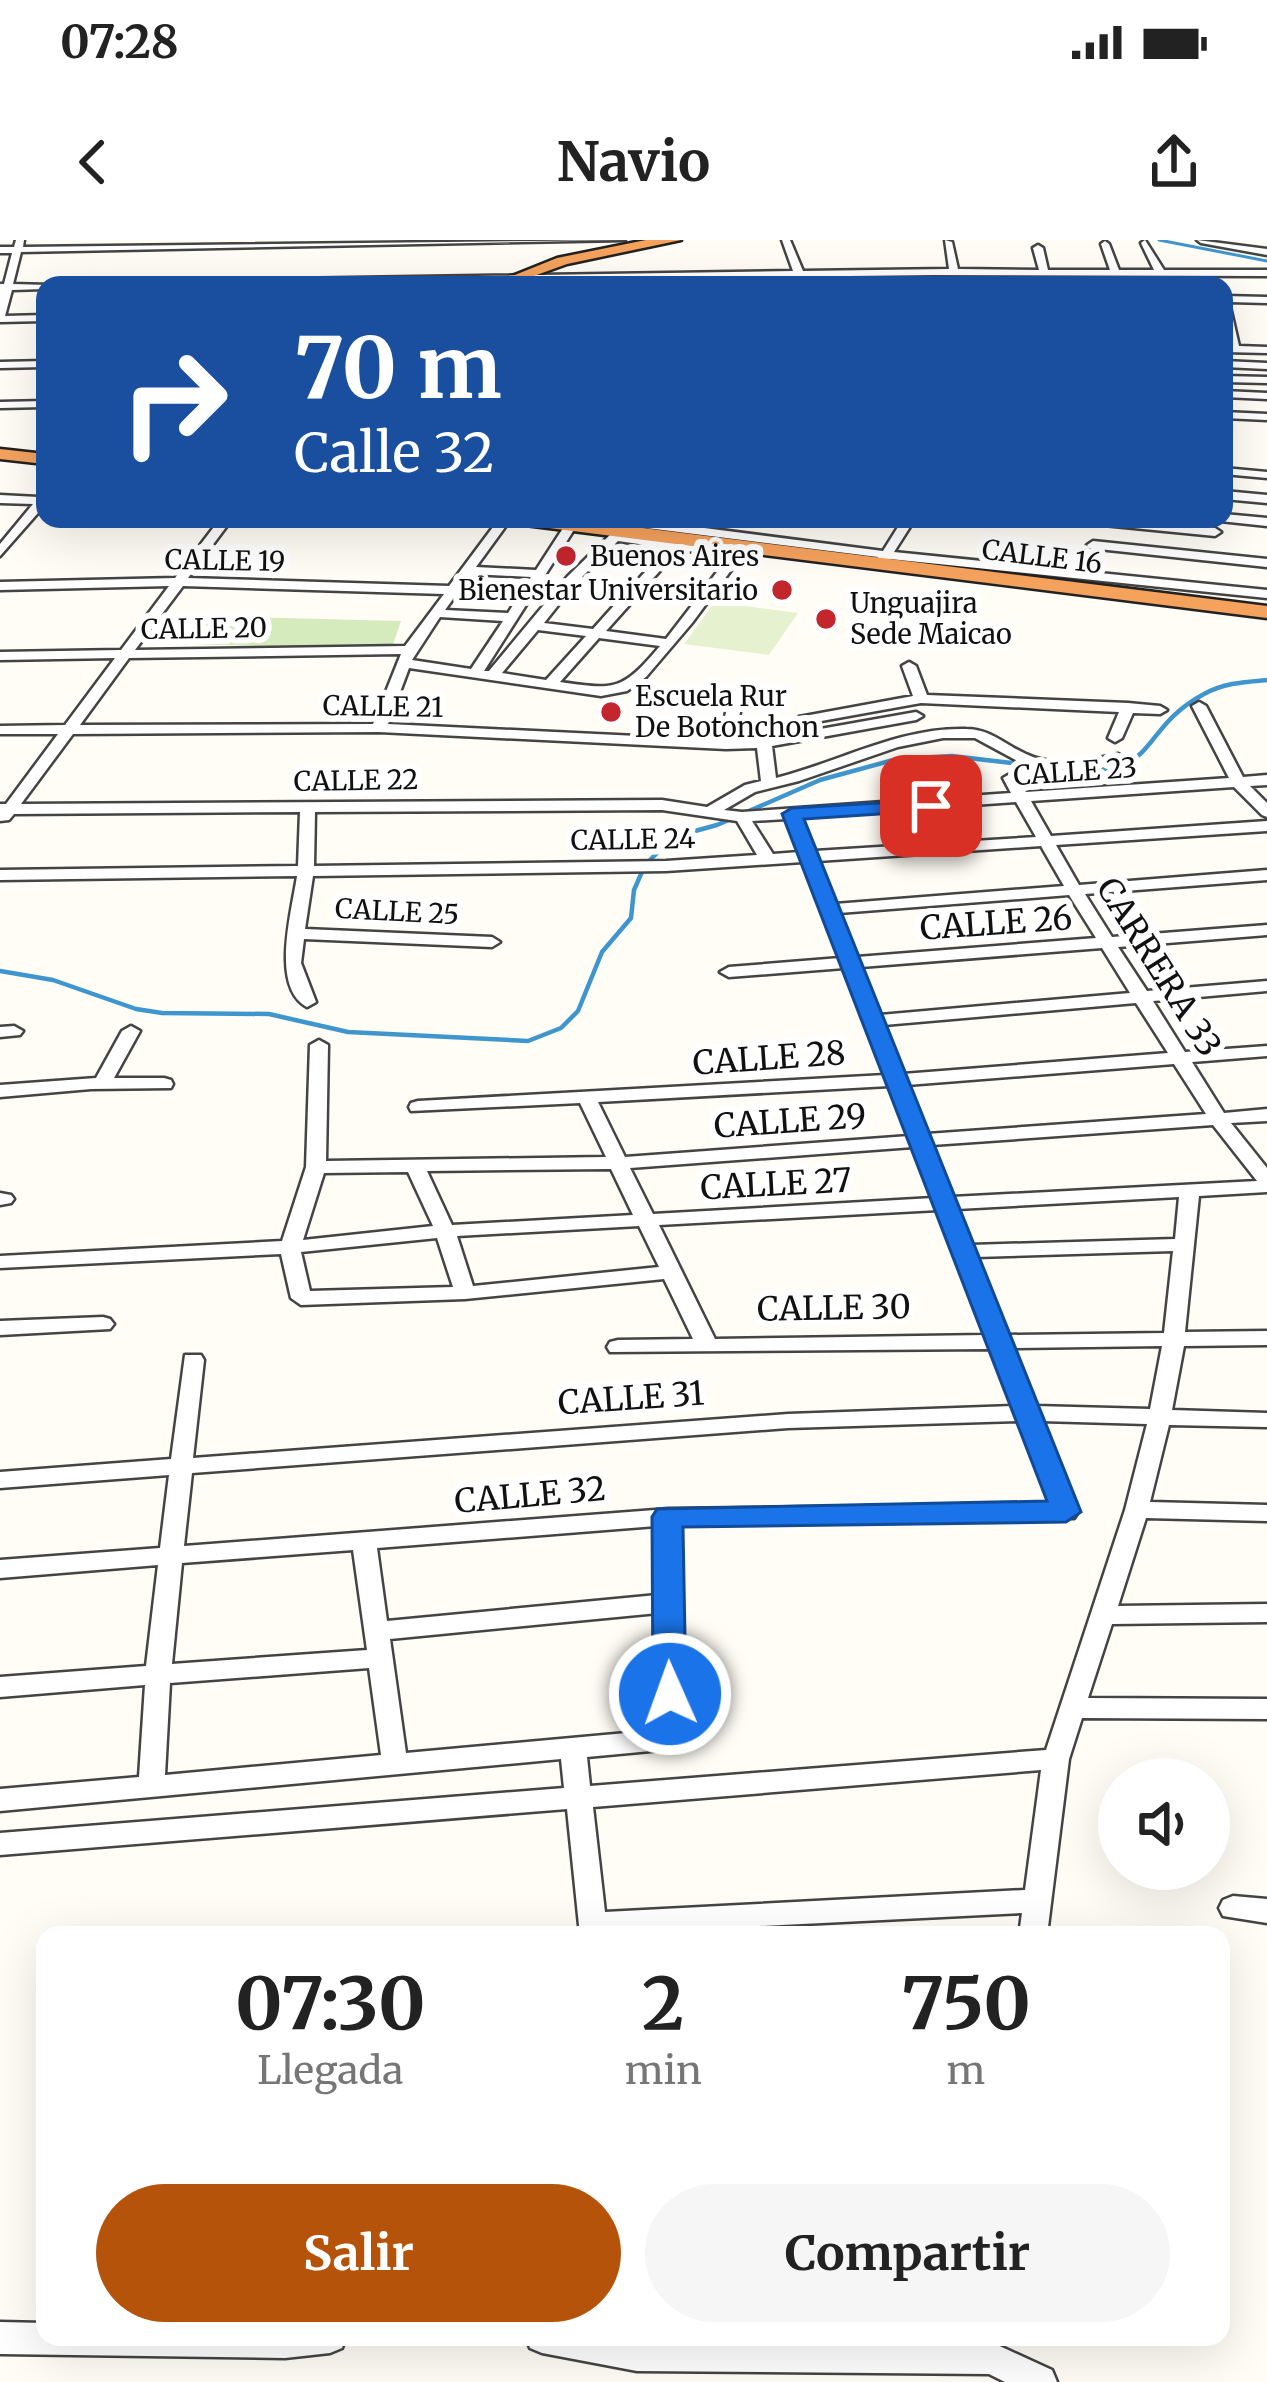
<!DOCTYPE html>
<html lang="es">
<head>
<meta charset="utf-8">
<style>
	:root { --surface:#fff; --page:#f6f6f6; --text:#222; --muted:#767676; --accent:#b45309 }
	body { margin:0; font-family:Merriweather,serif; background:var(--page); color:var(--text); height:100vh; display:flex; flex-direction:column; font-size:45px; white-space:nowrap }
	* { box-sizing:border-box; margin:0 }
	p { font-size:39px; color:var(--muted) }
	.icon { flex:none; width:66px; height:66px; fill:none; stroke:currentColor; stroke-width:2; stroke-linecap:round; stroke-linejoin:round }
	.map { position:relative; flex:1; overflow:hidden }
	.panel { position:absolute; left:36px; top:1686px; width:1194px; height:420px; display:flex; flex-direction:column; background:var(--surface); border-radius:24px; box-shadow:0 12px 48px #0002 }
	.panel>* { flex:none }
	.hud { position:absolute; left:36px; top:36px; width:1197px; height:252px; border-radius:24px; box-shadow:0 12px 48px #0002; background:#1a4fa0; color:#fff; overflow:hidden }
	.fabs { position:absolute; left:1098px; top:1518px; display:grid; gap:24px }
	.fabs a { display:grid; place-items:center; width:132px; height:132px; border-radius:50%; background:var(--surface); box-shadow:0 12px 48px #0002; font-size:60px }
	.pin { position:absolute; display:grid; place-items:center; width:102px; height:102px; color:#fff; margin:-51px; border-radius:24px; box-shadow:0 6px 18px #0006 }
	.me { position:absolute; width:132px; margin:-66px; rotate:358deg; stroke-linejoin:round; filter:drop-shadow(0 0 9px #0008) }
	.turn { display:flex; align-items:center; gap:42px; height:252px; padding:0 60px; font-size:54px }
	.turn .icon { width:156px; height:156px; stroke-width:2.5 }
	.turn b { display:block; font-size:84px; line-height:102px }
	.eta { display:flex; justify-content:space-evenly; align-items:center; height:204px; text-align:center }
	.eta b { font-size:72px; font-weight:700; line-height:84px }
	.cta { display:flex; gap:24px; margin-top:auto; padding:24px 60px }
	.cta a { flex:1; height:138px; border-radius:72px; background:var(--accent); color:#fff; font-size:48px; font-weight:700; line-height:138px; text-align:center }
	.cta a+a { background:var(--page); color:var(--text) }
	.status { display:flex; justify-content:space-between; align-items:center; height:84px; padding:0 60px; background:var(--surface); direction:ltr }
	.status svg { height:33px; fill:currentColor }
	header { display:flex; justify-content:space-between; align-items:center; height:156px; padding:0 60px; background:var(--surface); font-size:54px; font-weight:700 }
	.map>svg:first-child { display:block }
</style>
</head>
<body>
<div class="status"><b>07:28</b><svg viewBox="0 0 49 12"><path d="M0 12V9h3v3zM5 12V6h3v6zM10 12V3h3v9zM15 12V0h3v12zM26 1h20v11H26zM47 4h2v5h-2z"/></svg></div>
<header><svg class="icon" aria-label="back" viewBox="0 0 24 24"><path d="M15 5l-7 7 7 7"/></svg>Navio<svg class="icon" aria-label="share" viewBox="0 0 24 24"><path d="M12 15V3M7 8l5-5 5 5M5 13v7h14v-7"/></svg></header>
<div class="map">
<svg width="1267" height="2142" viewBox="0 0 1267 2142">
	<rect width="100%" height="100%" fill="#fffdf5"/>
	<!-- green -->
	<path fill="#d5ebbd" d="M206 376 401 381 391 410 191 404Z"/>
	<!-- pitch -->
	<path fill="#e6f2cf" d="M715 362 798 373 769 415 684 404Z"/>
	<g fill="none" stroke-linecap="round" stroke-linejoin="round">
		<!-- stream-far1 -->
		<path stroke="#3f96cf" stroke-width="3" d="M1159 0 1267 21"/>
		<!-- stream -->
		<path stroke="#3f96cf" stroke-width="4.5" d="M1055 528C1164 542 1133 492 1204 454 1224 443 1244 442 1267 440
			M0 731 53 740 136 769 162 773 269 774 348 792 528 801 561 788 578 771 602 712 631 678 634 650 645 625 673 597 717 585 820 540 897 519 952 516 1036 526"/>
		<!-- minor casing -->
		<g stroke="#444" stroke-width="5">
			<path id="minor" d="M16 0H24L23 7 625 0 21 12 13 44 49 45H45V49L12 50 5 76 45 75V81L0 82V44H4L12 13H0V7H14Z
				M782 0H790L803 31 949 29 945 0 952 2 958 29 1039 30 1033 8 1038 5 1043 8 1048 30H1110L1101 4 1105 1 1109 4 1119 30H1154L1141 3 1145 0 1164 30H1267V36L933 35 100 45 105 42 793 31Z
				M1197 0 1267 9V15L1201 3Z
				M1224 56 1267 57V63L1229 62 1239 106 1267 107V113L1224 112V106H1228Z
				M45 121V127L0 128V122Z
				M1224 121 1267 123V129L1224 127Z
				M1224 136 1267 137V143L1224 142Z
				M1224 151 1267 153V159L1224 157Z
				M45 161V167L0 168V162Z
				M1224 172 1267 174V180L1224 178Z
				M1224 228 1267 232V238L1224 234Z
				M1224 251 1267 255V263L1224 259Z
				M45 253V265L0 316V304L33 264 0 263V255L38 257Z
				M1224 274 1267 278V286L1220 281Z
				M220 279H232L188 338 449 346 499 279H511L476 327 536 330 567 282H575L577 285 484 431H489L567 337 617 288H625L624 294 673 301 682 295 688 299 685 303 734 310 743 302 749 306 692 383 646 437 627 451 601 456 409 428 388 484 720 500 730 454 737 450 744 454 734 500 764 499 916 472 923 476 916 480 772 506 776 538C839 522 900 487 966 489 991 489 1005 505 1026 514 1055 528 1088 520 1118 514L1125 518 1084 529 1049 530 1021 523 975 498H943L898 507 799 541 755 552 724 570 742 572 1011 553 1003 538 1010 534 1015 535 1026 552 1229 538 1192 466 1199 462 1206 466 1243 537 1267 535V545L1250 546 1267 563V577L1262 575 1234 547 1031 561 1051 596 1267 581V591L1056 605 1079 645 1267 630V640L1085 654 1112 697 1267 685V695L1118 707 1147 751 1267 741V751L1153 761 1185 812 1267 806V816L1192 822 1224 873 1267 869V881L1231 883 1267 928V952L1199 956 1185 1092 1267 1091V1105L1184 1106 1172 1170 1267 1173V1187L1169 1185 1150 1262 1267 1265V1281L1146 1278 1118 1366 1267 1364V1382L1112 1384 1088 1458 1267 1459V1479L1082 1478 1069 1519 1047 1695H1019L1022 1673 580 1695 567 1569 0 1615V1593L564 1548 561 1519 0 1571V1549L139 1537 145 1445 0 1457V1437L146 1426 158 1325 0 1338V1320L160 1308 169 1235 0 1248V1232L171 1219 185 1115H201L204 1120 193 1218 788 1174 1013 1166 991 1109 610 1112 607 1107 610 1102 618 1100 693 1099 664 1039 465 1059 301 1065 291 1058 281 1014 0 1028V1016L282 1001 306 927 310 805 319 800 328 805 326 921 606 917 580 863 411 871 409 867 411 863 418 861 885 835 844 728 729 737 720 732 729 727 840 718 803 622 666 631 313 636 305 689 492 697 500 702 492 707 304 699 301 723 316 762 307 767C270 747 292 671 297 636L0 640V630L298 626 300 572 14 574 9 580 0 581V564H6L58 494H0V486L65 485 115 418 0 420V412L121 410 169 346 0 350V342L175 338ZM618 301 667 308 634 344 582 337ZM679 310 729 316 701 353 646 346ZM471 334 531 337 508 373 445 370ZM575 344 627 351 593 389 544 383ZM183 346 444 354 405 406 135 410ZM640 353 696 360 666 399 606 391ZM440 377 503 381 471 429 412 420ZM538 390 586 396 546 440 502 433ZM599 398 660 406C622 451 616 450 560 442ZM401 414 373 484 80 485 129 418ZM379 492 726 509 757 508 761 541 745 545 707 567 662 560 21 564 73 494ZM1016 562 1036 597 815 611 801 577ZM662 570 737 581 757 615 666 621 314 626 315 572ZM786 579 799 612 773 614 752 581ZM1041 606 1064 646 835 664 818 621ZM1069 655 1096 698 857 717 839 673ZM1102 708 1130 753 880 775 861 727ZM1136 763 1168 813 903 834 884 785ZM1174 824 1206 874 927 894 907 845ZM889 846 909 896 625 917 598 862ZM1213 885 1257 941 952 957 932 905ZM913 907 933 958 653 974 630 928ZM611 929 633 975 452 985 427 931ZM408 932 433 986 303 1000 324 933ZM1179 957 1175 999 971 1005 957 969ZM938 970 986 1095 715 1099 659 985ZM639 986 659 1027 473 1046 457 996ZM437 998 453 1047 310 1051 301 1012ZM1173 1011 1164 1093 1007 1095 976 1017ZM1162 1106 1150 1169 1035 1166 1012 1108ZM1019 1181 1051 1264 668 1269 184 1306 192 1233 788 1188ZM1041 1181 1147 1184 1125 1270 1046 1510 590 1546 587 1517 672 1509 681 1506 685 1499 680 1285 1074 1278 1078 1272ZM656 1286 657 1355 387 1381 377 1308ZM353 1310 367 1410 172 1424 182 1323ZM658 1373 659 1490 406 1513 390 1399ZM369 1428 381 1515 165 1535 170 1443ZM1041 1530 1025 1650 605 1672 593 1567Z
				M601 279H635L883 311 903 279H915L894 312 1267 350V358L890 319 881 327 875 323 878 317 607 283Z
				M1077 279H1120L1215 288 1221 292 1215 296 1083 283Z
				M1093 301 1267 319V327L1089 308 1087 305Z
				M909 422 916 426 927 455 1128 463 1160 466 1167 470 1160 474 1133 473 1122 498 1115 502 1108 498 1119 472 921 463 799 485 792 481 799 477 913 456 902 426Z
				M14 786 23 791 20 795 0 797V787Z
				M131 786 140 791 114 838H164L171 840 173 844 171 848 91 849 0 857V845L96 838 122 791Z
				M0 953 11 955 14 959 11 963 0 965Z
				M103 1077 110 1079 114 1084 110 1089 0 1095V1081Z
				M1233 1656 1267 1659V1683L1223 1676 1219 1668 1223 1660Z
				M0 2082 45 2083V2097H346L342 2108 330 2113 285 2118 0 2114Z
				M526 2097 991 2102 1052 2130 1057 2142H1005L989 2134 637 2131 542 2113 530 2108Z"/>
		</g>
		<!-- highway casing -->
		<g stroke="#222" stroke-width="5">
			<path id="highway" d="M646 0H681L567 24 509 45H490L557 18Z
				M0 209 45 214V224L0 219Z
				M516 279H571L1267 366V378L525 285Z"/>
		</g>
		<!-- minor -->
		<use href="#minor" fill="#fff" fill-rule="evenodd"/>
		<!-- highway -->
		<use href="#highway" fill="#f5a25d" fill-rule="evenodd"/>
	</g>
	<!-- route -->
	<path fill="#1a73e8" stroke="#114b97" stroke-width="3" d="M931 560 938 561V570L804 579 1081 1272 1066 1282 683 1287 686 1454 682 1463 670 1466 658 1463 653 1454 652 1277 657 1269 1047 1261 782 574 792 568Z"/>
	<!-- markers -->
	<g fill="#c4262e" stroke="#fff" stroke-width="4.5">
		<circle cx="566" cy="316" r="12"/>
		<circle cx="782" cy="350" r="12"/>
		<circle cx="826" cy="379" r="12"/>
		<circle cx="611" cy="472" r="12"/>
	</g>
	<g text-anchor="middle" dominant-baseline="central" stroke-width="12" stroke-linejoin="round" paint-order="stroke">
		<!-- far-poi labels -->
		<g font-size="27" fill="#111" stroke="#fff" text-anchor="start">
			<text x="590" y="316">Buenos Aires</text>
			<text x="758" y="350" text-anchor="end">Bienestar Universitario</text>
			<text x="850" y="363">Unguajira<tspan x="850" dy="31">Sede Maicao</tspan></text>
			<text x="635" y="456">Escuela Rur<tspan x="635" dy="31">De Botonchon</tspan></text>
		</g>
		<!-- far-street labels -->
		<g font-size="27" fill="#111" stroke="#fff">
			<text transform="translate(1042 316) rotate(7)">CALLE 16</text>
			<text transform="translate(225 320) rotate(1)">CALLE 19</text>
			<text transform="translate(204 388) rotate(-1)">CALLE 20</text>
			<text transform="translate(383 466) rotate(1)">CALLE 21</text>
			<text transform="translate(1075 531) rotate(-4)">CALLE 23</text>
			<text transform="translate(356 540) rotate(-1)">CALLE 22</text>
			<text transform="translate(633 599) rotate(-1)">CALLE 24</text>
			<text transform="translate(397 671) rotate(3)">CALLE 25</text>
		</g>
		<!-- street labels -->
		<g font-size="33" fill="#111" stroke="#fff">
			<text transform="translate(996 683) rotate(-4)">CALLE 26</text>
			<text transform="translate(1159 727) rotate(58)">CARRERA 33</text>
			<text transform="translate(769 818) rotate(-4)">CALLE 28</text>
			<text transform="translate(790 881) rotate(-4)">CALLE 29</text>
			<text transform="translate(776 944) rotate(-3)">CALLE 27</text>
			<text transform="translate(834 1068) rotate(-1)">CALLE 30</text>
			<text transform="translate(631 1158) rotate(-4)">CALLE 31</text>
			<text transform="translate(530 1255) rotate(-5)">CALLE 32</text>
		</g>
	</g>
</svg>
<div class="fabs">
<a><svg class="icon" aria-label="sound" viewBox="0 0 24 24"><path d="M4 9h4l5-4v14l-5-4H4zM17 9q2 3 0 6"/></svg></a>
</div>
<div class="pin" style="left:931px;top:566px;background:#d93025"><svg class="icon" aria-label="arrive" viewBox="0 0 24 24"><path d="M6 21V4h12l-3 4 3 4H6"/></svg></div>
<svg class="me" style="left:670px;top:1454px" viewBox="-20 -20 40 40"><circle r="17" fill="#1a73e8" stroke="#fff" stroke-width="3"/><path d="M0-11L8 9 0 5-8 9z" fill="#fff"/></svg>
<div class="hud">
<div class="turn"><svg class="icon" aria-label="right" viewBox="0 0 24 24"><path d="M7 20v-9h11M14 6l5 5-5 5"/></svg><div><b>70 m</b>Calle 32</div></div>
</div>
<section class="panel">
<div class="eta">
<div><b>07:30</b><p>Llegada</p></div>
<div><b>2</b><p>min</p></div>
<div><b>750</b><p>m</p></div>
</div>
<div class="cta"><a>Salir</a><a>Compartir</a></div>
</section>
</div>
</body>
</html>
